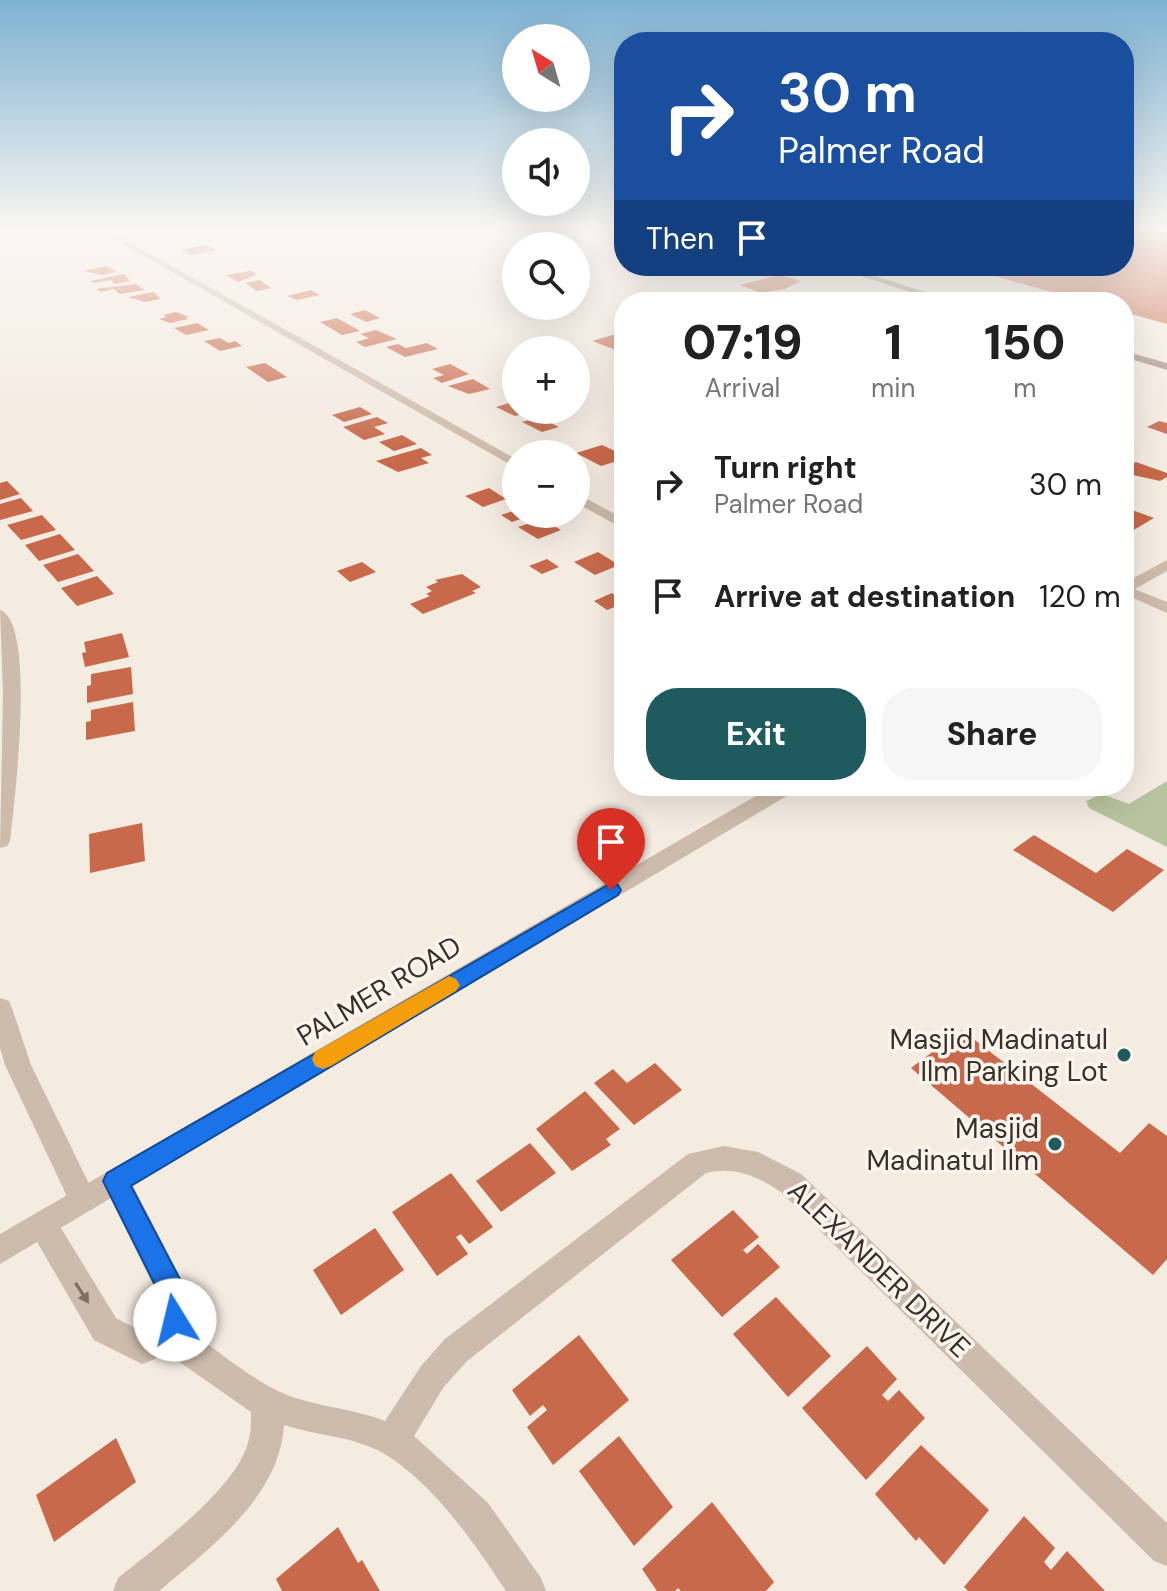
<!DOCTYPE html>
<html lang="en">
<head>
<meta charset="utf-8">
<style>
	:root { --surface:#fff; --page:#f6f6f6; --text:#222; --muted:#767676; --accent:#1f5a5e }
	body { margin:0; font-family:"DM Sans",sans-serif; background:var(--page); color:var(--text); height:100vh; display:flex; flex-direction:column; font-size:30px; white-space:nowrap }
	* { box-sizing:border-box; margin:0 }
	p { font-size:26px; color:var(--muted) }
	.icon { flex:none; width:44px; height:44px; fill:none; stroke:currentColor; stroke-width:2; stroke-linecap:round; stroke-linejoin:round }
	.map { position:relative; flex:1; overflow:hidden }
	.sheet { position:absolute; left:614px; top:292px; width:520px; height:504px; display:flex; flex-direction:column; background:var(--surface); border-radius:32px; box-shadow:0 8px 32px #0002 }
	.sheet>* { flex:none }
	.hud { position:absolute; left:614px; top:32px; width:520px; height:244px; border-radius:32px; box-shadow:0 8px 32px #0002; background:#1a4fa0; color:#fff; overflow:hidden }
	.needle { width:52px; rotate:323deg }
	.buttons { position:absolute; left:502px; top:24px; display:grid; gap:16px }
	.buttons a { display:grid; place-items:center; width:88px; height:88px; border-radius:50%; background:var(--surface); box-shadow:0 8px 32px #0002; font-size:40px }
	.pin { position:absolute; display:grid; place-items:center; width:68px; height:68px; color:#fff; margin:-82px -34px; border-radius:50% 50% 50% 0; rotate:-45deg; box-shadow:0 0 8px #0007 }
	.pin .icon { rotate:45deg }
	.me { position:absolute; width:88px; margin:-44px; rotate:351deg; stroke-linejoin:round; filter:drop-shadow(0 0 6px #0008) }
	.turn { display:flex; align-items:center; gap:28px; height:168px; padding:0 32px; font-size:36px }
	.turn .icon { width:104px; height:104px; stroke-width:2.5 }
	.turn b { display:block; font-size:56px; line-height:68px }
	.then { display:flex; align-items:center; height:76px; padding:0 32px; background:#0003; gap:16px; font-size:30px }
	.eta { display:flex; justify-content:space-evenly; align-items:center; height:136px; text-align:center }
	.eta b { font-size:48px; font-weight:800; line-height:56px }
	.primary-button { display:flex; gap:16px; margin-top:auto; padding:16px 32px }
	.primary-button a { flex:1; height:92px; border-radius:32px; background:var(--accent); color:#fff; font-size:32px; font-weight:800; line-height:92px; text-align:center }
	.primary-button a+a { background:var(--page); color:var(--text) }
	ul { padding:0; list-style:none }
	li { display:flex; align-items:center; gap:24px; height:112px; padding:0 32px }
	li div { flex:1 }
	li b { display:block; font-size:30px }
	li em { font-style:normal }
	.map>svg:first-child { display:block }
</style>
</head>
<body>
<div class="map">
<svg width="1167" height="1591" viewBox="0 0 1167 1591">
	<rect width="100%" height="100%" fill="#f4ebe1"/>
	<!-- green -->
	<path fill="#b8c4a0" d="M1167 781V847L1089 808 1086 801 1102 794 1129 804Z"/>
	<!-- building -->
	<path fill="#c8694b" d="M1124 228H1167V324L1124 312V302H1087L962 267 1124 266Z
		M207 245 216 250 190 255 181 250Z
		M107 266 116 272 102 275 84 271Z
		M250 271 257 274 238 282 226 275Z
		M124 274 130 281 115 284 110 280 94 283 90 281Z
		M779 275 801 281 785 289 761 293 740 285Z
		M260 280 271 288 257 291 245 283Z
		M136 284 145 290 120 294 113 289 101 292 96 289Z
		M311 290 320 295 297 300 287 296Z
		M154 292 160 299 145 302 128 297Z
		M365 310 380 318 366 322 350 314Z
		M176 312 189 317H185L188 319 170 323 159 319 167 317 163 315Z
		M337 318 360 331 342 335 320 322Z
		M197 323 209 330 186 335 174 328Z
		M376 330 397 339 365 347 356 342 369 338 360 334Z
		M616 334 624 337V353L592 341Z
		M220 338 229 343 235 341 242 346 220 351 204 341Z
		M427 343 438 349 405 357 386 347 398 344 406 348Z
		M265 363 287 377 268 382 246 367Z
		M450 364 469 374 442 383 433 378 444 375 432 369Z
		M473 379 490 389 469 394 448 386Z
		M512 402 516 403V410L533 411 515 416 496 407Z
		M360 407 372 414 344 422 332 415Z
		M377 417 388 423 374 427 385 434 364 440 343 427Z
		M539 417 559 427 542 432 522 422Z
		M1159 421 1167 423V434L1147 427Z
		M402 435 417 444 394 451 379 442Z
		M602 445 615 451 624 449V459L601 466 576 453Z
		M421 448 432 455 421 458 429 463 398 472 376 461Z
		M1136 462 1167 473V477L1160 481 1133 475 1124 480V468Z
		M7 481 20 494 0 500V483Z
		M489 488 506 499 483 507 465 496Z
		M21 498 33 511 0 520V504Z
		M516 510V514H535L512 522 501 515Z
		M1132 510 1154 518 1132 531 1124 527V514Z
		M42 515 56 530 21 540 7 525Z
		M542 519 561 530 538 539 518 527Z
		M60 534 75 550 39 561 25 545Z
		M598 552 619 565 595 575 574 562Z
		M78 554 94 571 58 582 43 565Z
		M547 559 559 567 542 574 529 566Z
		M362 562 376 572 350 582 337 571Z
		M462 574 481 587 472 591 476 593 423 614 410 604 430 596 426 594 432 591 426 587 438 582 435 580Z
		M97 576 114 594 77 606 61 588Z
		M612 593 624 603 607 610 594 601Z
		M122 633 129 657 85 667 82 653 86 652 84 642Z
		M131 667 133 694 87 703V686L91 685V674Z
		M133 702 135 731 86 740V722L91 721V710Z
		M142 823 145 861 90 873 89 834Z
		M1034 835 1096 873 1127 849 1164 870 1113 912 1013 850Z
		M962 1030 1120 1153 1149 1123 1167 1136V1259L1153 1275 911 1068Z
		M655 1063 682 1090 634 1125 594 1083 613 1069 627 1083Z
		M585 1091 620 1129 606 1139 611 1145 572 1171 536 1129Z
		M530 1143 556 1173 501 1212 476 1181Z
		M451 1173 493 1227 469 1244 461 1234 456 1237 468 1254 437 1276 392 1212Z
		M733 1210 759 1237 743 1250 747 1254 758 1244 780 1267 722 1317 671 1260Z
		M375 1228 404 1270 341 1315 313 1270Z
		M776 1297 831 1356 788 1397 733 1334Z
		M579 1335 629 1400 553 1465 527 1427 547 1410 543 1405 530 1416 512 1390Z
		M867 1346 897 1379 882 1395 888 1401 899 1390 925 1418 866 1480 802 1408Z
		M619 1436 673 1507 634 1546 579 1471Z
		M116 1438 136 1482 54 1542 36 1495Z
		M921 1445 989 1510 944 1565 919 1537 916 1541 875 1494Z
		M712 1502 774 1582 766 1591H681L678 1588 675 1591H657L642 1569Z
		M1024 1516 1055 1548 1044 1562 1051 1570 1067 1551 1105 1591H968L964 1587Z
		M338 1527 358 1563 362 1560 380 1591H282L276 1579Z"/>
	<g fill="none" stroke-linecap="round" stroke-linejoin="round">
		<!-- minor -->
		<path fill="#cdbbac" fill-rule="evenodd" d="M95 228H104L516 459V468Z
			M576 493 624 519V529L576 503Z
			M1124 585 1167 602V613L1124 594Z
			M0 610C37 621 14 807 10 841L7 846 0 848 3 693Z
			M0 998 9 1001 12 1008 31 1065 97 1200 93 1209 83 1213 73 1209 5 1065 0 1048Z
			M724 1146 758 1152 801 1174 1167 1523V1566L1154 1561 781 1192C757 1176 735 1166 706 1173L467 1361 443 1388 414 1436 488 1503 541 1578 546 1591H506C475 1544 430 1478 379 1451 350 1436 314 1435 284 1425 280 1497 209 1549 159 1591H113L118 1578C156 1547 234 1491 248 1443 251 1433 251 1422 251 1412L168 1354 142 1364 94 1340 33 1235 29 1225 33 1215 43 1211 53 1215 116 1318 143 1332 158 1326 163 1305 102 1181 106 1172 116 1168 126 1172 194 1304 188 1330C217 1350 246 1375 276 1390 310 1407 350 1407 385 1421L421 1366 445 1339 688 1154Z"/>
		<!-- tertiary -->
		<path fill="#cdbbac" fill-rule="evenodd" d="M1167 560V571L1124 595V583Z
			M773 786H798L795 791 0 1264V1234Z"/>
		<!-- secondary -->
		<path fill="#a18a7d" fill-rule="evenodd" d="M830 266H844L956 302H941Z
			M1124 351 1167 363V370L1124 357Z"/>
	</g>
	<!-- one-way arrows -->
	<defs><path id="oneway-solid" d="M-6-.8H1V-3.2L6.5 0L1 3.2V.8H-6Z" transform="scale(2)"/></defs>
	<use fill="#7d6f65" href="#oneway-solid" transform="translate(82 1293) rotate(57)"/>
	<!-- sky -->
	<linearGradient id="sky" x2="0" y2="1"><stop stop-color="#7eb2d2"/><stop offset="0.51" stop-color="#faf6f2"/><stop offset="1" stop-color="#faf6f2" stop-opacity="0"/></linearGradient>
	<rect width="1167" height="450" fill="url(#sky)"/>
	<!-- route -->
	<path fill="#1a73e8" stroke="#114b97" stroke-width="2" d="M611 883 618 885 621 890 618 895 131 1186 193 1304 185 1330 175 1334 165 1330 161 1320 165 1305 103 1181 107 1173Z"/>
	<!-- slow -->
	<path fill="#f59e0b" d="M449 976 456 979 460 985 456 991 331 1066 323 1069 315 1066 312 1059 315 1052Z"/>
	<!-- markers -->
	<g fill="#1f5a5e" stroke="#fbf5ee" stroke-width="3">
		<circle cx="1124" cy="1055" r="8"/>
		<circle cx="1055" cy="1144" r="8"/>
	</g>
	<g text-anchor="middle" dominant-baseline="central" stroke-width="7" stroke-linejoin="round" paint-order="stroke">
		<!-- near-street labels -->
		<g font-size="28" fill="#3b302b" stroke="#fbf5ee">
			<text transform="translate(379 991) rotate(-31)">PALMER ROAD</text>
			<text transform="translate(879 1269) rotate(44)">ALEXANDER DRIVE</text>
		</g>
		<!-- near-poi labels -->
		<g font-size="28" fill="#3b302b" stroke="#fbf5ee" text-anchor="end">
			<text x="1108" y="1039">Masjid Madinatul<tspan x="1108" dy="32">Ilm Parking Lot</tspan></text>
			<text x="1039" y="1128">Masjid<tspan x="1039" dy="32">Madinatul Ilm</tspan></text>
		</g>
	</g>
</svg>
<div class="buttons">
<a><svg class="needle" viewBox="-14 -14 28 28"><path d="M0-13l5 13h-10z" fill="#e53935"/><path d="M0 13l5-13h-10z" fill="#767676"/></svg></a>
<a><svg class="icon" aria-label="sound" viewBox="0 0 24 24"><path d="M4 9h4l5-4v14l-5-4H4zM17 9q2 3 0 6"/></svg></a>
<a><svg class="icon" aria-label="search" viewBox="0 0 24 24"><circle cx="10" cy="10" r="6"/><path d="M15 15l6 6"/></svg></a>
<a>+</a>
<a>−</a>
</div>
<div class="pin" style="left:611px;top:890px;background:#d93025"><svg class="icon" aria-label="arrive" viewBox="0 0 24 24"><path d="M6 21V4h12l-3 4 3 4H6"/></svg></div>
<svg class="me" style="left:175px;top:1320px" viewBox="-20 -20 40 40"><circle r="19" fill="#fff"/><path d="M0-13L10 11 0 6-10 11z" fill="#1a73e8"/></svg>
<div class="hud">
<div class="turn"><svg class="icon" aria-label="right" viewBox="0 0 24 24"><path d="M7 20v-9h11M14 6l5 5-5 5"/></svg><div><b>30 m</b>Palmer Road</div></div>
<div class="then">Then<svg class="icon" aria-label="arrive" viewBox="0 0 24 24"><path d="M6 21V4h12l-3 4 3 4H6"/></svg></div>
</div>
<section class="sheet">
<div class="eta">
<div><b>07:19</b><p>Arrival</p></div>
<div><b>1</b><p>min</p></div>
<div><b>150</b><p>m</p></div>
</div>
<ul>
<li><svg class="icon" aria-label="right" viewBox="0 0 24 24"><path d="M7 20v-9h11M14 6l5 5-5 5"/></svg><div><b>Turn right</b><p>Palmer Road</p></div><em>30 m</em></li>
<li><svg class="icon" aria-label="arrive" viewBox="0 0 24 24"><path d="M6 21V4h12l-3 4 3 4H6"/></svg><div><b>Arrive at destination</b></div><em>120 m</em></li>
</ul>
<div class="primary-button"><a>Exit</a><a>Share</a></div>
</section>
</div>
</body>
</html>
